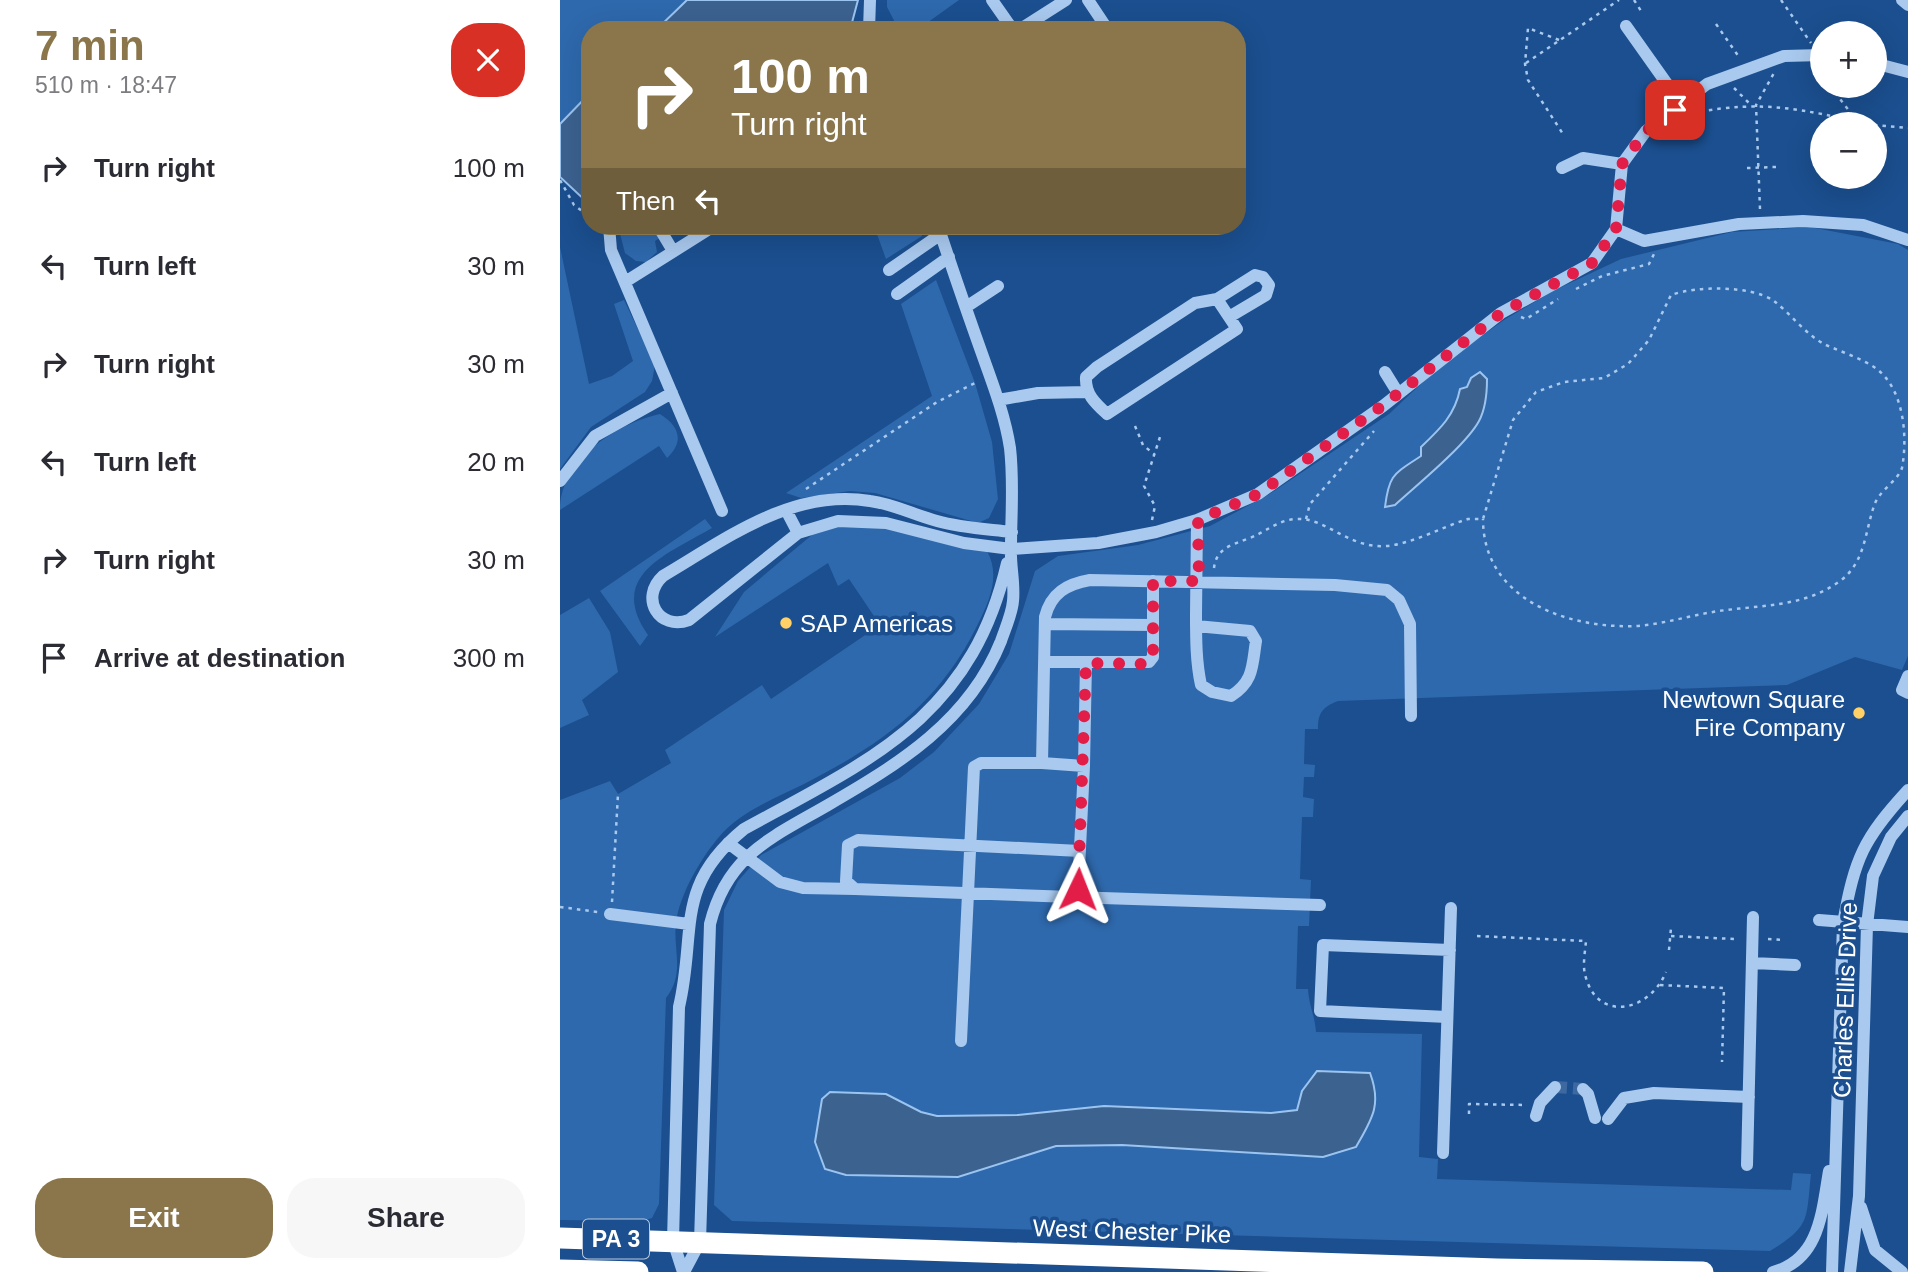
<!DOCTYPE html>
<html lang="en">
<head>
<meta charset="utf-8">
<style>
	:root { --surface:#fff; --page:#f7f7f7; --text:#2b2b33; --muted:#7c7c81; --accent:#8a764a }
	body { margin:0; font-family:Helvetica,sans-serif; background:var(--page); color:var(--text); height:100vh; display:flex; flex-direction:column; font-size:26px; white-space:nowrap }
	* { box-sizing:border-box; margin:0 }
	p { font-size:23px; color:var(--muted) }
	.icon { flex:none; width:38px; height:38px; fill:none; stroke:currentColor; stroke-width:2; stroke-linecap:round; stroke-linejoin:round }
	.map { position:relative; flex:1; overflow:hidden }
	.details { display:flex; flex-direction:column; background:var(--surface); width:560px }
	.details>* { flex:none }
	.hud { position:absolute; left:21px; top:21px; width:665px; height:214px; border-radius:28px; box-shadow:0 7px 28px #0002; background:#8a764a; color:#fff; overflow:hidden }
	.fabs { position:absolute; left:1250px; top:21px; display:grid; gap:14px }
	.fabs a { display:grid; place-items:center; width:77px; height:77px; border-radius:50%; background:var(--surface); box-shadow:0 7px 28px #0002; font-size:35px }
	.pin { position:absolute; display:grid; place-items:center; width:60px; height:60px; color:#fff; margin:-30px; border-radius:14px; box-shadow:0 4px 10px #0006 }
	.me { position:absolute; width:77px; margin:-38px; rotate:2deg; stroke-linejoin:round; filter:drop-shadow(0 0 5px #0008) }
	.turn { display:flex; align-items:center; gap:24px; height:147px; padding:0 35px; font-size:32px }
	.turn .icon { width:91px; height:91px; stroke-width:2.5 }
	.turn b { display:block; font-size:49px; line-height:60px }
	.then { display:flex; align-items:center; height:66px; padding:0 35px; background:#0003; gap:14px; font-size:26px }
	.round { display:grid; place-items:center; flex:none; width:74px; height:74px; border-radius:28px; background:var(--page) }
	.head { display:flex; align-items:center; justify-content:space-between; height:119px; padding:0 35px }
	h1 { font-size:42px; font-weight:700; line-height:52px; color:var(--accent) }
	.action { display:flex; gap:14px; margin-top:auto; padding:14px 35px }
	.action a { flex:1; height:80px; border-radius:28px; background:var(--accent); color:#fff; font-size:28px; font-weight:700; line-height:80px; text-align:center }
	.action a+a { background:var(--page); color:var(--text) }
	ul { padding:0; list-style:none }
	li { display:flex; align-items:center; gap:21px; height:98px; padding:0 35px }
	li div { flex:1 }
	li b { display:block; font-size:26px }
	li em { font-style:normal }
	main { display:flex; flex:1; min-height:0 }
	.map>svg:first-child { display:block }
</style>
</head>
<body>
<main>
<section class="details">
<div class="head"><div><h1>7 min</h1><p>510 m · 18:47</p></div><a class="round" style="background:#d93025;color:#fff"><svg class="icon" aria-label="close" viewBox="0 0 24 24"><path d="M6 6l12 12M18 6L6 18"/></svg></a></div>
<ul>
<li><svg class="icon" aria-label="right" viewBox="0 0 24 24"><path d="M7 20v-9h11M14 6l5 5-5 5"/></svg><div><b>Turn right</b></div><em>100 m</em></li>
<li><svg class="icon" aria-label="left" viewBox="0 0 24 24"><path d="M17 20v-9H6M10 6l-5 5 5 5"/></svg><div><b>Turn left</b></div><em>30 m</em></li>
<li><svg class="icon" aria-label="right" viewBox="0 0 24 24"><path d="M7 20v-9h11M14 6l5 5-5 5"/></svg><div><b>Turn right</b></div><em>30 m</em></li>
<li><svg class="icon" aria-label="left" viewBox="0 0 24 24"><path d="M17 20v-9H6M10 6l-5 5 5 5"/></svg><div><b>Turn left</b></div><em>20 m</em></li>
<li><svg class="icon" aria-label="right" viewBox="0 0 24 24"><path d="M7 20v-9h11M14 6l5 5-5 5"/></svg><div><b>Turn right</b></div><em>30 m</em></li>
<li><svg class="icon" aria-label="arrive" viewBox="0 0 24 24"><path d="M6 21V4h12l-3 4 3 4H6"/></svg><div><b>Arrive at destination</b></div><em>300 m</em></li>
</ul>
<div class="action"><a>Exit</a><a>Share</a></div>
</section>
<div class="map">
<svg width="1348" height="1272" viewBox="0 0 1348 1272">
	<rect width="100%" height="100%" fill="#1b4f8f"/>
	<!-- green -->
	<path fill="#2e69ad" d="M0 0H127L96 30H30V93L0 124Z
		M327 0H399L357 30H339L327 7Z
		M58 226H118L95 241 97 252 86 262 76 261 65 253Z
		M314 226H358L362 236 326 259Z
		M1250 227 1338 244 1348 250V656L1342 670 1295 657 1227 685 778 701C763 707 758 712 758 729H745L744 764 755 765 754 777H744L743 797 754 799 753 817H742L740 879 751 880 749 926H738L736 989H748C749 1006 755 1016 756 1032L862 1034 859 1157 878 1159 877 1179 1231 1190 1233 1173 1251 1174C1246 1220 1251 1226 1210 1251L172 1221 154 1205 164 910 178 881 201 855 340 778 374 752 419 704 449 654 475 571 498 556 578 545 650 526 708 495 829 414 880 366 944 320 993 291 1061 259 1172 232Z
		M0 247 29 384 52 376 73 361 54 304 64 300 95 365 92 381 85 392 31 427 0 469Z
		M376 280 415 383 432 442 438 499 429 518 418 523 315 493 290 491 241 498 226 493 372 396 341 304Z
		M100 414C119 426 125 441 107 458L99 446 0 510C0 461 55 424 100 414Z
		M145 519 152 528C108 554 46 575 88 635L80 646 40 591Z
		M306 524 427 551C441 576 429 602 417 626 378 705 320 745 244 784 216 798 179 812 159 837 142 857 125 886 118 912 109 944 128 970 106 998L99 1204 92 1218 82 1221 0 1220V800L50 781 58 794 111 763 105 750 202 685 211 699 320 625 289 579 278 586 268 563 155 637 184 592 253 534 279 525Z
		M29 598 50 632 58 672 22 700 29 715 0 728V615Z"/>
	<!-- water -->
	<path fill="#3c6290" stroke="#9cc4f0" stroke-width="2" d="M127 0H298L290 30H96Z
		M30 93V205L0 177V124Z
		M920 372 927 379C927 394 926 408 919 421 906 445 857 485 835 505L825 507C829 474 834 474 861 456V447C880 429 895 415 900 389L907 387 911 378Z
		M757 1071 810 1073C822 1105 812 1119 796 1147L763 1157 562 1145 496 1146 398 1177 286 1175 265 1169 255 1142 262 1099 270 1092 326 1094 361 1112 377 1116 458 1115 544 1106 711 1113 737 1110 742 1091Z"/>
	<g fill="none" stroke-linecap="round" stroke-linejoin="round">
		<!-- minor-tunnel -->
		<path stroke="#3d69a0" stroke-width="12" stroke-dasharray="12 6" stroke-linecap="butt" d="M995 1087 1023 1089"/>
		<!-- path -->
		<path stroke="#a9c9ee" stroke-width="2.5" stroke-dasharray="3.5 5" stroke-linecap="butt" d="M1074 0 1083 14
			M1221 0 1251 43
			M1156 24 1179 57
			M999 40 968 28 965 64 968 80 1003 134
			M966 63 1059 0
			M1270 86 1297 121
			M1174 88 1191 105
			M1132 113C1208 99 1239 110 1312 124
			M1314 125 1348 128
			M1187 168 1216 167
			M0 180 14 205 30 217
			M1200 209 1196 105 1214 73
			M1016 289 1042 276 1089 264 1095 252
			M961 317 966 319 998 299
			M575 426 583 445 595 455
			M246 489 377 402 415 383
			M746 519 750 504 814 431
			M592 520 595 506 584 486 600 437
			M654 568C656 549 671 545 687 539 705 533 717 520 736 519 766 517 788 549 827 546 854 543 882 527 908 519H923L953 420 976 392 1004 382 1044 378 1068 364 1089 340 1111 295C1136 286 1191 285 1214 301 1231 314 1247 336 1266 345 1282 352 1300 358 1314 367 1344 387 1348 436 1342 468 1337 482 1319 490 1314 506 1305 532 1305 563 1280 581 1245 607 1201 605 1159 611 1132 615 1104 624 1076 626 1007 629 923 599 923 519
			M52 902 58 794
			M0 907 38 912
			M917 936 1026 941C1025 953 1022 967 1026 978 1039 1023 1090 1011 1106 972
			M1111 936 1174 939
			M1208 939 1223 940
			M1109 950 1111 928
			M1100 985 1164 988 1162 1062
			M909 1114V1104L966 1105"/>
		<!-- minor -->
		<path stroke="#a9c9ee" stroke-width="12" d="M432 0 453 30
			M528 0 548 30
			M1342 0 1348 5
			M1066 26 1122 105
			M309 30 310 0
			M459 30 506 0
			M1314 63 1348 72
			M1002 168 1023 158 1062 164
			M49 226 51 250 162 511
			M98 226 113 251
			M1056 229 1084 241 1179 224 1243 221 1303 225 1348 240
			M329 270 381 234
			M65 282 154 226
			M337 294 389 257
			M657 299 677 329 547 414C535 403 525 394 526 377L537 367 635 303Z
			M657 299 695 275 703 277 709 285 706 295 669 317
			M406 307 438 286
			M825 372 838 393
			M438 400 478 393 528 392
			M0 481 35 436 112 393
			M226 510 238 533
			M452 532C427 529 401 528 377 521 354 515 334 504 310 501 232 488 166 539 103 576 79 598 99 631 129 620L238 533 278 521 326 523 404 543 451 549 538 543 596 532 637 520 698 494 823 406 941 313 1032 263 1056 229 1062 164 1086 131 1147 84 1224 56 1262 55
			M485 624 593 625
			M636 626 690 631 696 641C692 666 694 681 671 696L652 692 641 685C636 662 636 638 636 614L637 520
			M486 662H589L593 657V581
			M1348 676 1342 690 1348 693
			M482 763 524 766 518 889 511 897 295 889 286 881 288 845 298 840 520 851
			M524 766 526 663
			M168 843 220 882 243 888 295 889
			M511 897 760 905
			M50 914 129 924
			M1259 920 1348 927
			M1192 963 1235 965
			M887 1017 760 1011 763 945 890 950
			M401 1041 414 767 421 763H482L485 617C491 593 507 584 530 580L775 585 827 590 839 600 850 624 851 716
			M1023 1089 1028 1094 1035 1118
			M976 1116 980 1103 995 1087
			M1048 1119 1064 1098 1094 1093 1189 1097
			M883 1153 891 908
			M1187 1165 1193 917
			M1301 1207 1315 1250 1342 1272
			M123 1272 113 1241 119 1007C137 931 113 887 184 829 312 759 411 717 447 563
			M124 1272 140 1242 150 924C167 855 211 838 268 805 339 764 409 721 441 641 445 629 452 614 453 601 455 584 450 565 451 548 451 514 454 482 450 448 445 415 432 382 421 351 406 309 392 268 378 226
			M1213 1272C1260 1260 1262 1211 1269 1171
			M1272 1272 1283 923C1295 858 1303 839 1348 790
			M1290 1272 1299 1196 1307 925 1313 876 1331 837 1348 816"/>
		<!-- highway -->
		<path stroke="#fff" stroke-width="21" d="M0 1238 937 1269 1143 1272
			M0 1270 78 1272"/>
	</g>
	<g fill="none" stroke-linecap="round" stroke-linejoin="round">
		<!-- route -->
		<path stroke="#e11d48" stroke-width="12" stroke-dasharray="0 21.6" d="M518 889 526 663 582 664 593 657V581H639L638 520 698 494 822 406 941 313 1032 263 1056 229 1062 164 1086 131 1115 110"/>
	</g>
	<!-- markers -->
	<g fill="#ffd166" stroke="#1b4f8f" stroke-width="2.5">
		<circle cx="226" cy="623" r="7"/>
		<circle cx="1299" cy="713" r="7"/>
	</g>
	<g text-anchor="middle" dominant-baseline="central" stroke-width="7" stroke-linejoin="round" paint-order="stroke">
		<!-- shield labels -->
		<rect fill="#1b4f8f" stroke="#bbcadd" stroke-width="2" x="23" y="1219.5" width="66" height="39" rx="5"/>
		<g font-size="23" font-weight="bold" fill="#fff">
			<text x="56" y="1239">PA 3</text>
		</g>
		<!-- poi labels -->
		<g font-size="24" fill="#fff" stroke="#1b4f8f" text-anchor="start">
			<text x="240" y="623">SAP Americas</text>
			<text x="1285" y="699" text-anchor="end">Newtown Square<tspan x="1285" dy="28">Fire Company</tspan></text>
		</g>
		<!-- street labels -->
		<g font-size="24" fill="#fff" stroke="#1b4f8f">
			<text transform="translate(1285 1000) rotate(-88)">Charles Ellis Drive</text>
			<text transform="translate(572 1231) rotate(2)">West Chester Pike</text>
		</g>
	</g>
</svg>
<div class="fabs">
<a>+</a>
<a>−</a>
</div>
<div class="pin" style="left:1115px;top:110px;background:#d93025"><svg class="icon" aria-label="arrive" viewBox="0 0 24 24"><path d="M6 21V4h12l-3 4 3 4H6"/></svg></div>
<svg class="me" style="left:518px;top:889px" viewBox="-20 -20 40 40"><path d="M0-17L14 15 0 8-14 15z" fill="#e11d48" stroke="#fff" stroke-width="4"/></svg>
<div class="hud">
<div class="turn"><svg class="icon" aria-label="right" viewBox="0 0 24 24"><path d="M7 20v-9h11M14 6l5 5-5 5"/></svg><div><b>100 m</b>Turn right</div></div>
<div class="then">Then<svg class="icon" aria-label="left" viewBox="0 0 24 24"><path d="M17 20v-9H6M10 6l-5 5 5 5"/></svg></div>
</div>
</div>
</main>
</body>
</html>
